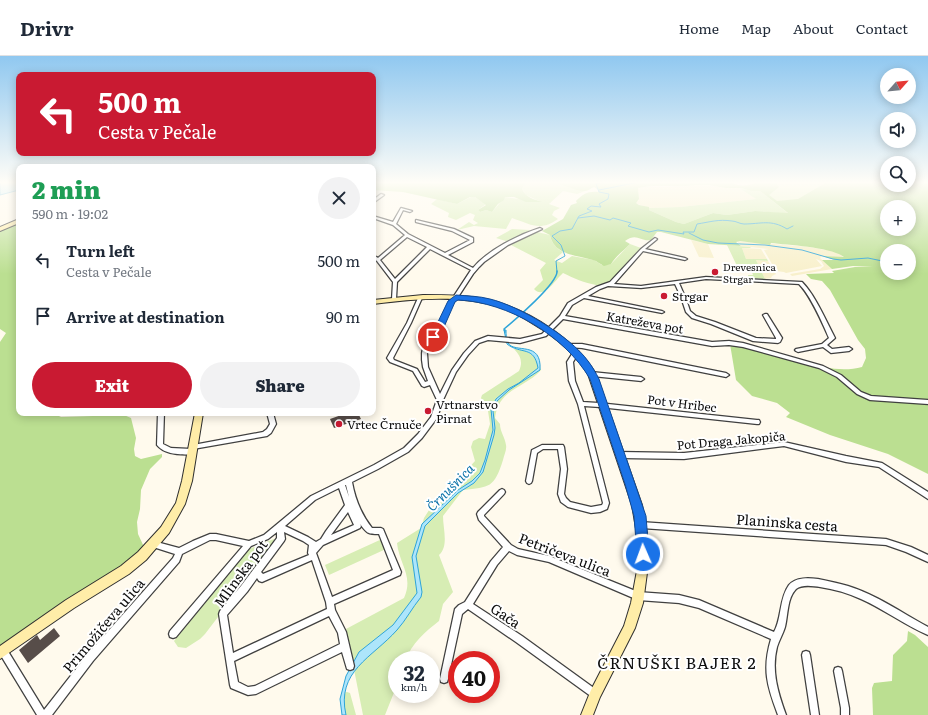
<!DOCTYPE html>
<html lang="en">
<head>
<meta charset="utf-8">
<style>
	:root { --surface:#fff; --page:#f2f2f3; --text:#1f2937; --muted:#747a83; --line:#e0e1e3; --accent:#c91a32 }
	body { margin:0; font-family:Literata,serif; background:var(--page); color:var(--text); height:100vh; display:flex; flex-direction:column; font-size:15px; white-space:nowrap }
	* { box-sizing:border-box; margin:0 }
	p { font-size:13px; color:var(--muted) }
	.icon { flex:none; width:22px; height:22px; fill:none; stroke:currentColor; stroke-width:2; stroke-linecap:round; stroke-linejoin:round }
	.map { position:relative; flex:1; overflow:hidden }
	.drawer { position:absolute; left:16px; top:108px; width:360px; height:252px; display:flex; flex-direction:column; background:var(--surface); border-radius:8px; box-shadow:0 2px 10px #0003 }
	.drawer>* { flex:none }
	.hud { position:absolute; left:16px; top:16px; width:360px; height:84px; border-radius:8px; box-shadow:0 2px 10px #0003; background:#c91a32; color:#fff; overflow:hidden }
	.needle { width:26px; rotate:63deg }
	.controls { position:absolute; left:880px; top:12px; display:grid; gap:8px }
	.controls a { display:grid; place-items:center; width:36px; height:36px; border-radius:50%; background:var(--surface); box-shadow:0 2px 10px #0003; font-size:20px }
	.speed { position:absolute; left:388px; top:595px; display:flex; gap:8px; font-size:20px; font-weight:700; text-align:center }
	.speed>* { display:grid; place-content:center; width:52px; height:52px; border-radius:50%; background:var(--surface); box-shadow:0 2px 10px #0003; line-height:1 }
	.speed small { font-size:10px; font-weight:400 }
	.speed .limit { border:6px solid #d22; background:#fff; color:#111 }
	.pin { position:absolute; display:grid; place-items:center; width:34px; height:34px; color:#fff; margin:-17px; border:2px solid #fff; border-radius:50%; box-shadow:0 1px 4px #0007 }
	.me { position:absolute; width:44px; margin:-22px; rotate:358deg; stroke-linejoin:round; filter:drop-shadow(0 0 3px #0008) }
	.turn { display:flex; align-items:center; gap:14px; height:84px; padding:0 16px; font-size:18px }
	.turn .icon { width:52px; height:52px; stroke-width:2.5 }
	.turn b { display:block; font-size:28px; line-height:34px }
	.round { display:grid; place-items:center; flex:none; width:42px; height:42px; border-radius:21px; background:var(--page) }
	.overview { display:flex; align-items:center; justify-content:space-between; height:68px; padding:0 16px }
	h1 { font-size:24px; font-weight:800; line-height:30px; color:#1e9e55 }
	.primary-button { display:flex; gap:8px; margin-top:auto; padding:8px 16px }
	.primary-button a { flex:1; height:46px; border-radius:24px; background:var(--accent); color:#fff; font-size:16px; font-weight:800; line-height:46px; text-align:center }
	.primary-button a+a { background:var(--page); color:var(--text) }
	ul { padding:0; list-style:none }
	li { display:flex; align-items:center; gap:12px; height:56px; padding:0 16px }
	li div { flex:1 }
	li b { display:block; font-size:15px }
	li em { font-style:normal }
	header { display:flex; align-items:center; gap:24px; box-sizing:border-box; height:56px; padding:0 20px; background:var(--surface); border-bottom:1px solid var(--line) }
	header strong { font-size:19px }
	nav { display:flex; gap:22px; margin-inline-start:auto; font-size:14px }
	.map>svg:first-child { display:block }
</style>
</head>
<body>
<header>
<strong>Drivr</strong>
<nav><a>Home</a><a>Map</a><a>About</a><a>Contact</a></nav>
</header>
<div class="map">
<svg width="928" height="659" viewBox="0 0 928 659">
	<rect width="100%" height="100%" fill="#fffaed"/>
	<!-- farmland -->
	<path fill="#f8f0cb" d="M695 129 739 132 756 143 680 151 649 152 635 147 639 144 638 132 645 131H680Z
		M691 184 708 188 714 202 699 201Z
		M737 185 809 191 838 196 844 202 822 200 820 202 832 213 792 220 790 218 820 213 824 210 821 205 816 203 777 194 816 203 822 210 786 217 784 216 776 215 764 194 769 193 741 190Z
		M742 192 761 193 767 203H746Z
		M756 204 768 205 776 218 772 220 771 222 765 223Z"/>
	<!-- green -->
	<path fill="#d7edb4" d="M526 126C536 126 546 125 555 126 566 128 575 133 585 135L577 138 563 135 549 148 560 152 554 155 552 159 558 163C540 176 530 168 512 162L506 173 474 170 457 174 469 166 474 169 478 167 473 164 475 159 470 157 456 164 448 161 449 157 431 148 437 143 457 148 473 140 486 148 478 154 480 156 486 154 492 156 505 141 541 146 526 139 522 133Z
		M739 132 752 135H760L789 158 755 155 727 159 713 157 684 168 676 166 649 154V152L680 151 756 143Z
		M512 173 530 174 509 186 496 182Z
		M537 176 550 179C551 186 556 192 563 196L554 204 562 207 572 200 594 204 602 209 611 208 630 188 641 192C632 203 611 232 596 229 585 227 573 222 563 217 555 224 544 244 534 233L543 224 540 214 546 207 511 189Z
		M727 189 750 191 751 192H742L746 203H767L768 205 756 204 765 223 749 222 748 219H753L750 211 737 210Z
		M514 293C529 294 537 300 541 314 524 333 499 332 495 362L500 368C500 376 505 381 506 389 507 394 504 399 503 404 494 432 490 431 463 434L443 460C443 473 449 490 439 499L453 536 443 548 439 565C426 575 411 588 406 604H397V629L385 659H363L346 573 404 542C414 520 399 508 397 487L421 472 424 462 431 451 438 447 444 445 453 429 475 405 471 391 473 385 479 382 485 383 490 368 488 355 481 342 482 339 519 315C523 306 521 300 514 293Z
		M274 483 276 485 205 578 200 583 186 592 178 591 174 585 249 493Z
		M382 483 386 493 329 519 325 509Z
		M347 636 350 637 356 659H344L342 641 343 637Z"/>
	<!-- forest -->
	<path fill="#bbdf91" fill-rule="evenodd" d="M373 126H526L522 133C526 142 534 143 542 146H526L514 141H505L504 144 498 148 492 156 486 154 480 156 478 154 486 149 475 141H470L457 148 403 136 373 134Z
		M553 126H732C739 132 750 129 758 126H887V129H909V126H928V418L888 398 830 379 786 361 790 357 777 347 752 340 736 324 730 288C770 291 824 322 862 311L866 302 865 293 858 284 830 234 822 225 811 223 806 218 834 217 832 215 855 211H873L853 210 832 213 822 204H835L822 200 844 201C831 191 789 189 771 187L770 189 740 185 736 186 741 190 708 188 661 176H657L651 184C640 186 637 176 625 185L630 188C623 195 616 200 611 208L604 210C600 208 597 205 593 204 576 199 554 199 550 179L542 175 563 163 571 149 577 147 576 145C583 138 588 135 598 136L599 134 594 131C591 132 588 135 585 135 578 136 562 128 553 126ZM695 129H709L726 132H741L751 135H760L788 157 755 155 727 159 713 157 684 168 676 166 649 154V151L639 149 636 147 639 143 638 132C657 128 676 132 695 129ZM887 151H909V173H887ZM887 195H909V217H887Z
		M19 167V357H56L57 359 61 361 124 359 131 362 136 382 134 393 135 400 141 403 162 398V401L150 413 141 434 140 453 137 466 138 478 144 491 125 509 0 591V286L6 277 0 273V174Z
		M908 575 915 579 928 591V659H873L872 632 874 627 892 625 893 599 907 585Z"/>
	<!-- pitch -->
	<path fill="#e8f3c6" d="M776 126H827L798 143 777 145 769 139 779 131Z"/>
	<!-- water -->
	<path fill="#ade5fb" stroke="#2ea4d8" d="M3 126H19V134L0 139V127Z
		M504 274H506C506 278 506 283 508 287 515 298 542 284 540 314L509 334 497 345 493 355 495 372 494 379 483 416 474 427 458 437 425 470 416 500 422 536 421 541C412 552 406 564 397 574 372 602 336 615 346 659H342L340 643 346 620 359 596 393 569 417 537 412 501 422 468 458 434 472 425 480 417 485 404 493 374 491 353 496 343 508 333 519 327 538 312C534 289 521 299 507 288Z"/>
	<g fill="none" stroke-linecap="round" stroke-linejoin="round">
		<!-- stream-far1 -->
		<path stroke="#2ea4d8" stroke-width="1" d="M599 134 639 126
			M578 162 594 160 610 164 613 162 631 167 628 170 649 176 658 174 684 178 683 176H694L697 168C710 166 718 163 732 165 736 165 740 168 744 168 761 168 771 163 787 173L793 170
			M689 177 703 184 718 187 765 189 802 194 833 203 841 204 868 202 887 206
			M557 216 556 205 565 200 561 189 552 180 560 175 572 173 579 160 592 155 587 153 591 150 601 151 599 148 608 143 609 138 599 136 596 128 604 126"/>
		<!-- stream -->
		<path stroke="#2ea4d8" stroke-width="1.5" d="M505 276 504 273C515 264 558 227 557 215"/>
	</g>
	<!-- building -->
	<path fill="#574d49" d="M347 357H358L361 363 334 372 330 363Z
		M54 572 60 580 28 607 19 594 37 579 40 584Z"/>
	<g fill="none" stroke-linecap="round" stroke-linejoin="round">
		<!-- street casing -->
		<g stroke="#404040" stroke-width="2.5">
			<path id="street" d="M381 138 384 139 373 147V144Z
				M401 152 412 155 410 156 403 154 396 168 408 178 445 197 470 184 452 175 416 166V164L454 173 473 182V186L448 199 473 212C488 194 518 179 540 172L542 173 508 189 484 206 479 211 473 218 458 241 452 248 444 267 430 289 427 297 428 311 440 338 452 314 464 297 475 285 488 280 520 283 542 278 560 260 568 247 596 231 610 226 641 193 655 182 657 183 656 184 645 193 685 202 687 203 685 204 643 195 614 228 641 230 706 221 802 226C815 239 826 265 835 282L827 289 832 293 849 291 852 293 849 295 831 297 823 291 798 296 796 295 795 294 796 293 822 288 829 282C822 266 811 240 799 228L706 223 679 227 685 241 683 242 681 241 675 228 641 232 608 230 600 233 588 240 662 255 664 256 662 257 584 242 572 249 565 260 712 286 729 285 743 287 823 310 841 319 861 336 871 340 928 344V348L870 344 857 338 837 321 819 312 743 291 729 289 712 290 563 263 546 280 520 287 488 284 479 287 468 299 456 316 443 344 437 362 422 382 408 396 378 413 352 426C355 443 361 458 372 472H381L383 473 401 516 400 519 334 548 335 554 346 576 354 610 353 613 350 614 347 613 342 596 256 638 248 639 231 632 230 629 219 558 220 555 241 530 277 482V476L268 483 251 490 176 581 173 582 170 581 169 578 170 575 243 490 216 484H210L182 498 179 506 93 605 52 659H37L0 598V592L3 591 6 592 44 654 87 599 173 502 175 498 150 490 149 488 150 486 153 485 179 492 193 485 210 478H216L249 485 264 479 311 440 374 409 404 392 418 378 431 361 437 344 430 329 424 331 422 330 413 315 390 306 387 302 407 267 418 242 420 241H422V242L411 267 393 302 394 304 417 313 425 326 428 325 423 311 422 304V297L423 292 438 271 448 248 454 240 471 214 430 193 397 226 396 243V244H392V243L393 226 377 205 373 202V199L378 202 405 179 393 169 373 162V160L393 166ZM407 181 427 191 395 223 380 204ZM345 429H346L349 441ZM339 432 345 449 326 475 321 483 316 486 308 481 285 470 315 444ZM348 456 354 469 331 479ZM360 468C367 477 367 478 379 478L393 514 332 541 316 497 323 489 360 472 361 470ZM284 476 303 485 309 489 308 497 309 499 263 518 261 516 284 485 285 483ZM312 504 326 546 327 553 233 597 227 559 247 536 257 522 259 525 262 526ZM329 560 338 577 340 588 255 630 248 631 238 626 234 605Z
				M682 243H686L690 255 696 260 715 266 756 282 776 283V282L763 259 765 258H767L782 282 780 286 778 287 753 285 711 268 692 262 686 256 682 244Z
				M569 288H582L726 317 729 319 726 321 582 292 567 291 566 290Z
				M576 294 579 296 573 306 575 325 583 346 599 347 757 364H759L760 366 759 368H757L599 351 584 350 609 447 607 453 600 456 591 457 568 451 561 446 558 438 561 413 558 393H543L537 397 532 425 531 427 529 428 527 427 526 425 532 394 542 389H563L564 391 567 413 564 438 566 442 570 446 591 451 602 449 603 447 578 348 569 325 567 306 574 295Z
				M592 316 641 321 644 323 641 325 592 320 589 318Z
				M158 357H164L163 388 171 392 192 393 194 394 195 396 194 398 192 399C180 398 165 399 157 389Z
				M267 357H273L276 368 271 377 267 380 193 393H191L190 391 191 389H193L263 376 267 373 270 368Z
				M784 386 846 400 882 407 928 436V443L879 411 846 406 784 390 684 403 621 402 619 401 618 399 619 397 621 396 684 397Z
				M502 433 504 434 505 436 504 438 484 459V460L511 489 518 493 549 500 638 536 679 539 699 544 774 576C782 562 779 543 789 529 796 521 809 522 818 523 828 525 838 527 848 530 877 539 902 557 928 571V579C904 569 884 553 861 543 848 537 834 533 820 531 813 530 802 528 796 533 787 542 788 559 785 571 783 578 779 584 777 591 771 615 778 637 786 659H778C767 630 762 613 771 583L699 552 679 547 638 544 549 506 517 499 509 495 497 509 473 548 522 580 598 635 599 638 598 641 595 642 592 641 516 586 468 553 462 558 448 623 447 626 444 627 441 626 440 623 455 553 459 549 465 546 491 505 503 491 479 464 477 458 478 456 500 434Z
				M641 466 886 483 911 491 928 499V506L906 496 886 489 641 472 639 471 638 469 639 467Z
				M806 595 809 596 810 599 819 659H811L802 599 803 596Z
				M838 611 841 612 842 615 849 652V659H841V652L834 615 835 612Z"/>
		</g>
		<!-- secondary casing -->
		<g stroke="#2f2f2f" stroke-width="2">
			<path id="secondary" d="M19 163V167L0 175V171Z
				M423 239C446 239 470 239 493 245 531 255 575 284 596 318L642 449 647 478 648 509 643 547 635 572 600 641 593 659H581L591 634 624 570 631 547 638 509 637 478 632 449 588 318C577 300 561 286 543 274 530 266 517 257 503 252 461 238 416 243 373 248V244Z
				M195 357H203L192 425 185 448 169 477 146 504 129 518 74 552 0 603V590L66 544 121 510 138 496 161 471 176 447 182 425Z"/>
		</g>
		<!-- street -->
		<use href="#street" fill="#fff" fill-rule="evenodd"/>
		<!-- secondary -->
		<use href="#secondary" fill="#ffeda8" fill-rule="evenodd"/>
	</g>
	<!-- sky -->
	<linearGradient id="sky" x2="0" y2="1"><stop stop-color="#90c8f0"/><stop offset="0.58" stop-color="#fffdf7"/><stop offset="1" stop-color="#fffdf7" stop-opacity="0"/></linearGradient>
	<rect width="928" height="218" fill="url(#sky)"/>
	<!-- route -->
	<path fill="#1a73e8" stroke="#114b97" d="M456 239C467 240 479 240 490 243 519 250 570 280 588 305 592 310 596 317 599 323L646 460 649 498 647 502 643 504 639 502 637 498 634 460 625 428 590 323C565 280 508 246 458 244L455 246 444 271 436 283H430L429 281 436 270 448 245Z"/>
	<!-- markers -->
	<g fill="#c91a32" stroke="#fff" stroke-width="1.5">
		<circle cx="715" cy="216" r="4"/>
		<circle cx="664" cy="240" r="4"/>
		<circle cx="428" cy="355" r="4"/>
		<circle cx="339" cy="368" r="4"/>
	</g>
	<g text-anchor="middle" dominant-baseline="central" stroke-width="4" stroke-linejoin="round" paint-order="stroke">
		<!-- far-poi labels -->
		<g font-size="10" fill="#0d0d0d" stroke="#fff" text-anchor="start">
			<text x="723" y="210">Drevesnica<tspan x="723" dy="12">Strgar</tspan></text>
		</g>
		<!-- poi labels -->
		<g font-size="12" fill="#0d0d0d" stroke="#fff" text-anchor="start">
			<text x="672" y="240">Strgar</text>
			<text x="436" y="348">Vrtnarstvo<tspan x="436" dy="14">Pirnat</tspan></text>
			<text x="347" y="368">Vrtec Črnuče</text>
		</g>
		<!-- street labels -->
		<g font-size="12" fill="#0d0d0d" stroke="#fff">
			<text transform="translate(645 266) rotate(10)">Katreževa pot</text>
			<text transform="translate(682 347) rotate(7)">Pot v Hribec</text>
			<text transform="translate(731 384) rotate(-5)">Pot Draga Jakopiča</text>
		</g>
		<!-- water labels -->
		<g font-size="13" font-style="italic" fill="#0c73a9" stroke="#fff">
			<text transform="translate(450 431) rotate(-45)">Črnušnica</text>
		</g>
		<!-- near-street labels -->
		<g font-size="14" fill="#0d0d0d" stroke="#fff">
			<text transform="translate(787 466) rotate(4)">Planinska cesta</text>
			<text transform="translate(565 498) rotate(21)">Petričeva ulica</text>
			<text transform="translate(240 517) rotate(-54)">Mlinska pot</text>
			<text transform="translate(506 559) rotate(34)">Gača</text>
			<text transform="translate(103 569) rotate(-50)">Primožičeva ulica</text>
		</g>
		<!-- near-neighbourhood labels -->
		<g font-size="16" letter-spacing="1" fill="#0d0d0d" stroke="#fff">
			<text x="677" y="606">ČRNUŠKI BAJER 2</text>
		</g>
	</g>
</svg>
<div class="controls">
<a><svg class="needle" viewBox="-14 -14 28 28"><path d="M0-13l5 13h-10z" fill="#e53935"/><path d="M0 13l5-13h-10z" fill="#747a83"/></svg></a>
<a><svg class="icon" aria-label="sound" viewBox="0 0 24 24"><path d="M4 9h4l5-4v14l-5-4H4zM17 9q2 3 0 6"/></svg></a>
<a><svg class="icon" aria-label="search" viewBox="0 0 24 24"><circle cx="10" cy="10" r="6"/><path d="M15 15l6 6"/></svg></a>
<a>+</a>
<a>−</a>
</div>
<div class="speed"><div>32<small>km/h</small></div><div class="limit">40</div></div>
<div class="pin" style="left:433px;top:281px;background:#d93025"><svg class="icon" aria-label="arrive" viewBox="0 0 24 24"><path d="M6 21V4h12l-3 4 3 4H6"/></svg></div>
<svg class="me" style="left:643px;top:498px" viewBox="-20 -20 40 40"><circle r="17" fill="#1a73e8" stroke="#fff" stroke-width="3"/><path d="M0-11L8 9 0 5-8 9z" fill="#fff"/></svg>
<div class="hud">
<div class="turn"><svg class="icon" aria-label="left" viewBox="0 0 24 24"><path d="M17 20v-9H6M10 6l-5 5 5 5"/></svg><div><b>500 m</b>Cesta v Pečale</div></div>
</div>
<section class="drawer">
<div class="overview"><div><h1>2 min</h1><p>590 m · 19:02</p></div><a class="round"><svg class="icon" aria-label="close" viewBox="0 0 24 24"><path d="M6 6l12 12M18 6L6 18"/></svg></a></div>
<ul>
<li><svg class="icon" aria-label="left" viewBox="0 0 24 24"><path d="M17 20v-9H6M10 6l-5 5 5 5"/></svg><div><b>Turn left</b><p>Cesta v Pečale</p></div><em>500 m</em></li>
<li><svg class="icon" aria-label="arrive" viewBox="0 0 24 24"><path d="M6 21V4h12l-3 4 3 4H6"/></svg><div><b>Arrive at destination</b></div><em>90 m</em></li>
</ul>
<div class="primary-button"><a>Exit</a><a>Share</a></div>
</section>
</div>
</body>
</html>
